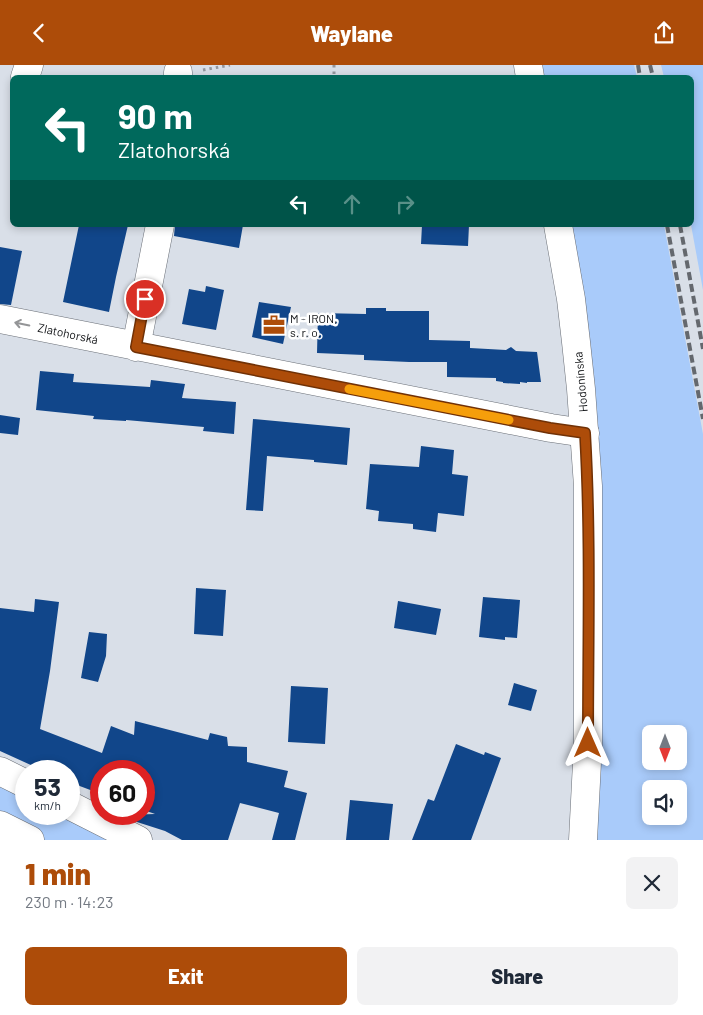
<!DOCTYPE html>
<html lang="en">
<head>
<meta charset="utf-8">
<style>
	:root { --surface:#fff; --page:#f2f2f3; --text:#1f2937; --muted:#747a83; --accent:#ad4c09 }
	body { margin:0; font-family:Barlow,sans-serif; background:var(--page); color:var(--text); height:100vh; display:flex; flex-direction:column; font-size:19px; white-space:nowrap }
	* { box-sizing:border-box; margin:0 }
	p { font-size:16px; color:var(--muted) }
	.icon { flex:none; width:28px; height:28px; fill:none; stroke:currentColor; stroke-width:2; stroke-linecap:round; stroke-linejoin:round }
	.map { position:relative; height:775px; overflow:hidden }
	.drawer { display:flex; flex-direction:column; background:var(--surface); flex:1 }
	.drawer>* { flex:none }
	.top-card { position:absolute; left:10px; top:10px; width:684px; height:152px; border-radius:8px; box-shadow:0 2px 8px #0003; background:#00695c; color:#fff; overflow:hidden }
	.needle { width:32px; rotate:180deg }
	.fabs { position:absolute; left:642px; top:660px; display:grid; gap:10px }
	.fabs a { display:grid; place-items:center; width:45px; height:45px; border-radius:8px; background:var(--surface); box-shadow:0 2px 8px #0003; font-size:25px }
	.speed { position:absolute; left:15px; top:695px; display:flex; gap:10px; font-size:25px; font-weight:700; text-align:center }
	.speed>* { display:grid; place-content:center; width:65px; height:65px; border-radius:50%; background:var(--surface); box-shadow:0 2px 8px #0003; line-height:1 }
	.speed small { font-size:12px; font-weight:400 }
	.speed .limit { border:8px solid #d22; background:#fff; color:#111 }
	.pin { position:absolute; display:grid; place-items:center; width:42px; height:42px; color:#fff; margin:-21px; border:2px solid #fff; border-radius:50%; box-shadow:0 1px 5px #0007 }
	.me { position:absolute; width:55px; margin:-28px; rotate:0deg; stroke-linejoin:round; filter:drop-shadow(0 0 4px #0008) }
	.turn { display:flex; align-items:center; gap:18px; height:105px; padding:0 25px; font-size:22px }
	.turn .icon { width:65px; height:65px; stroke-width:2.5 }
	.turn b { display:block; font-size:35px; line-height:42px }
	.lanes { display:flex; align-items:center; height:48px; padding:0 25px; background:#0003; justify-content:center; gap:25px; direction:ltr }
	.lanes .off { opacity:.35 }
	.round { display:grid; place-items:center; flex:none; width:52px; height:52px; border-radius:8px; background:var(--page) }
	.overview { display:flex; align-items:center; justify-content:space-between; height:85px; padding:0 25px }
	h1 { font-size:30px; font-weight:800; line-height:38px; color:var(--accent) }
	.button { display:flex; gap:10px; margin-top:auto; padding:10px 25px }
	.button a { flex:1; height:58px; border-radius:8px; background:var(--accent); color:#fff; font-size:20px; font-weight:800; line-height:58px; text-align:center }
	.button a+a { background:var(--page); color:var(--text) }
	header { display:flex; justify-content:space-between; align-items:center; height:65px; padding:0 25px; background:var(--accent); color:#fff; font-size:22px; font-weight:800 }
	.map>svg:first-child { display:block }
</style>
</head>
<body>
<header><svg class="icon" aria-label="back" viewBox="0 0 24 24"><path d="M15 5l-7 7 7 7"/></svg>Waylane<svg class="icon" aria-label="share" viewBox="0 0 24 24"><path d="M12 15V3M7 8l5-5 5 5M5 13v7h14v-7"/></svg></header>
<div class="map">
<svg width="703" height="775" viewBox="0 0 703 775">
	<rect width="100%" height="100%" fill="#d9dfe8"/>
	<!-- green -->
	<path fill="#a9cbfa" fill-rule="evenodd" d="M528 0H634L637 12H530Z
		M661 0H703V225L691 160V12H664Z
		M558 160H664L703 369V775H583L588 571ZM651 669H679V696H651ZM651 724H679V751H651Z
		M0 706 26 719V749H69L138 775H30L0 760Z"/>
	<!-- building -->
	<path fill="#11468a" d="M79 160H128L116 212 109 247 63 237Z
		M175 160H243L239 183 174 171Z
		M422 160H469L468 181 421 179Z
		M0 182 22 186 11 240 0 239Z
		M206 221 224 225 216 265 182 259 189 224 205 227Z
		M259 237 291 242 283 279 252 272Z
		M366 243H386V246H429V275L470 276V283L506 285 511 282 516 286 537 287 541 317H527V318L520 317V319L503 318V317L496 316V313L447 312V297H409L364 295V290L317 288 318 248 366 249Z
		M40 306 74 309 73 317 150 322 151 315 185 319 182 333 236 337 234 369 203 366 204 362 126 355V356L93 354 94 351 36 345Z
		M0 350 20 353 18 370 0 368Z
		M253 354 350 363 347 400 314 397V395L267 391 263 446 246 445Z
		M421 381 454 385 452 409 468 411 464 451 438 448 436 467 413 464V459L378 456 379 446 366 444 370 399 419 402Z
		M196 523 226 525 223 571 194 569Z
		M483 532 520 535 517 573 505 572V575L479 572Z
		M35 534 59 537 50 606 40 664 102 688 111 661 134 670 135 656 208 675 210 668 227 672 228 681 247 682V697L288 706 284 722 307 728 295 775H272L279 748 240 738 228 775H182L165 766 137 757 123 750 155 749 144 745V706H101V729L69 717V706H44L0 686V543L34 547Z
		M398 536 441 544 436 570 394 563Z
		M89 567 107 569 106 591 98 617 81 613Z
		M514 618 537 625 531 646 508 640Z
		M291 621 328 623 325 679 288 677Z
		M456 679 484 690 485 687 501 693 471 775H412L428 734 434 736Z
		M350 735 393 739 389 775H346Z"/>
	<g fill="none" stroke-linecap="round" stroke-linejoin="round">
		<!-- minor casing -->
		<g stroke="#696e76" stroke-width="29">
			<path id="minor" d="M25 12 29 0
				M178 12V7
				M0 254 551 363 585 368
				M136 282 160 160
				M0 706 26 719
				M69 740 138 775
				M0 760 30 775"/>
		</g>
		<!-- major casing -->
		<g stroke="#696e76" stroke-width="29">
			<path id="major" d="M528 0 530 12
				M558 160 571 234 576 277 581 324 588 421V678L583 775"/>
		</g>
		<!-- path -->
		<path stroke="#92969d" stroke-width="3" stroke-dasharray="2.5 4" stroke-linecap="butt" d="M334 0V12
			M203 5 230 0"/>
		<!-- minor -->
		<use href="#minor" stroke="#fff" stroke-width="28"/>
		<!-- major -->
		<use href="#major" stroke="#fff" stroke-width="28"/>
		<!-- rail -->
		<path stroke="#64686e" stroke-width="4" stroke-dasharray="8 4" stroke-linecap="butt" d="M638 0 640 12
			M650 0 653 12
			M667 160 703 354
			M680 160 703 284"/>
	</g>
	<!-- one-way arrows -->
	<defs><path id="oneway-shaft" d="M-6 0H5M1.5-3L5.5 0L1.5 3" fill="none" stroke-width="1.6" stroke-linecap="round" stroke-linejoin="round" transform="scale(1.25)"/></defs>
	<use stroke="#949597" href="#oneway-shaft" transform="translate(22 259) rotate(-168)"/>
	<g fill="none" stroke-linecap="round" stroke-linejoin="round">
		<!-- route casing -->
		<g stroke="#703106" stroke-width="12">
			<path id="route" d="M145 234 136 282 550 363 585 368C591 471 588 575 588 678"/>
		</g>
		<!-- route -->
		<use href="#route" stroke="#ad4c09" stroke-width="9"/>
		<!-- slow -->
		<path stroke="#f59e0b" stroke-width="9" d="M349 324 509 355"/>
	</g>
	<!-- icons -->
	<defs>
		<g id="office-bare" transform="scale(1.725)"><path d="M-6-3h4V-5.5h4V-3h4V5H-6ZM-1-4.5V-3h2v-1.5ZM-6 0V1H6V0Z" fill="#ad4c09" stroke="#fff" stroke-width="2.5" paint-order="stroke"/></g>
	</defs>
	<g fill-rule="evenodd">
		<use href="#office-bare" x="274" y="260"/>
	</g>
	<g text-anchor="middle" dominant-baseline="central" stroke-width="5" stroke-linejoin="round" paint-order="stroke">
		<!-- poi labels -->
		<g font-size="12" fill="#121417" stroke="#fff" text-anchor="start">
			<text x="290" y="253">M - IRON,<tspan x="290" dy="14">s. r. o.</tspan></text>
		</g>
		<!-- street labels -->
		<g font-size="12" fill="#121417" stroke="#fff">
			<text transform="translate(68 268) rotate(12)">Zlatohorská</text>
			<text transform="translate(580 317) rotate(-95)">Hodonínska</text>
		</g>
	</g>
</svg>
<div class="fabs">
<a><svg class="needle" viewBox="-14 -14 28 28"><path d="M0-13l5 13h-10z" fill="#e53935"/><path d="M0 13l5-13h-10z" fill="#747a83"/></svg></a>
<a><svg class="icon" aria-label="sound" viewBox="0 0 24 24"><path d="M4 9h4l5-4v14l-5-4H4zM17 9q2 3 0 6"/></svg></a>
</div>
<div class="speed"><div>53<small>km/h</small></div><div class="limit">60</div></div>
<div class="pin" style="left:145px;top:234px;background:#d93025"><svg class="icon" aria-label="arrive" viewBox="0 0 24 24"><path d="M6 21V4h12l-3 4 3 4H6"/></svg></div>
<svg class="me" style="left:588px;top:678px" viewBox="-20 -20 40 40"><path d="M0-17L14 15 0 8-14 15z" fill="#ad4c09" stroke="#fff" stroke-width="4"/></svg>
<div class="top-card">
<div class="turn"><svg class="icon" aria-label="left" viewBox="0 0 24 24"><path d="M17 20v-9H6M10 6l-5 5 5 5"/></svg><div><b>90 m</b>Zlatohorská</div></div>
<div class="lanes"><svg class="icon" aria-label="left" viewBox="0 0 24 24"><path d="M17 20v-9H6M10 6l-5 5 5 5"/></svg><svg class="icon off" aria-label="ahead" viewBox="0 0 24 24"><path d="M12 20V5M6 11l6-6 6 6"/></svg><svg class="icon off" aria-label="right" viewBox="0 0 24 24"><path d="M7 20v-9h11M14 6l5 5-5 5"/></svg></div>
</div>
</div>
<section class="drawer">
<div class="overview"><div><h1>1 min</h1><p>230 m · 14:23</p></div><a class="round"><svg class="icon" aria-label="close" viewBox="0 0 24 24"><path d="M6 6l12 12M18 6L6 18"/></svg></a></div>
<div class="button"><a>Exit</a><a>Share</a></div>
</section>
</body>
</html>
